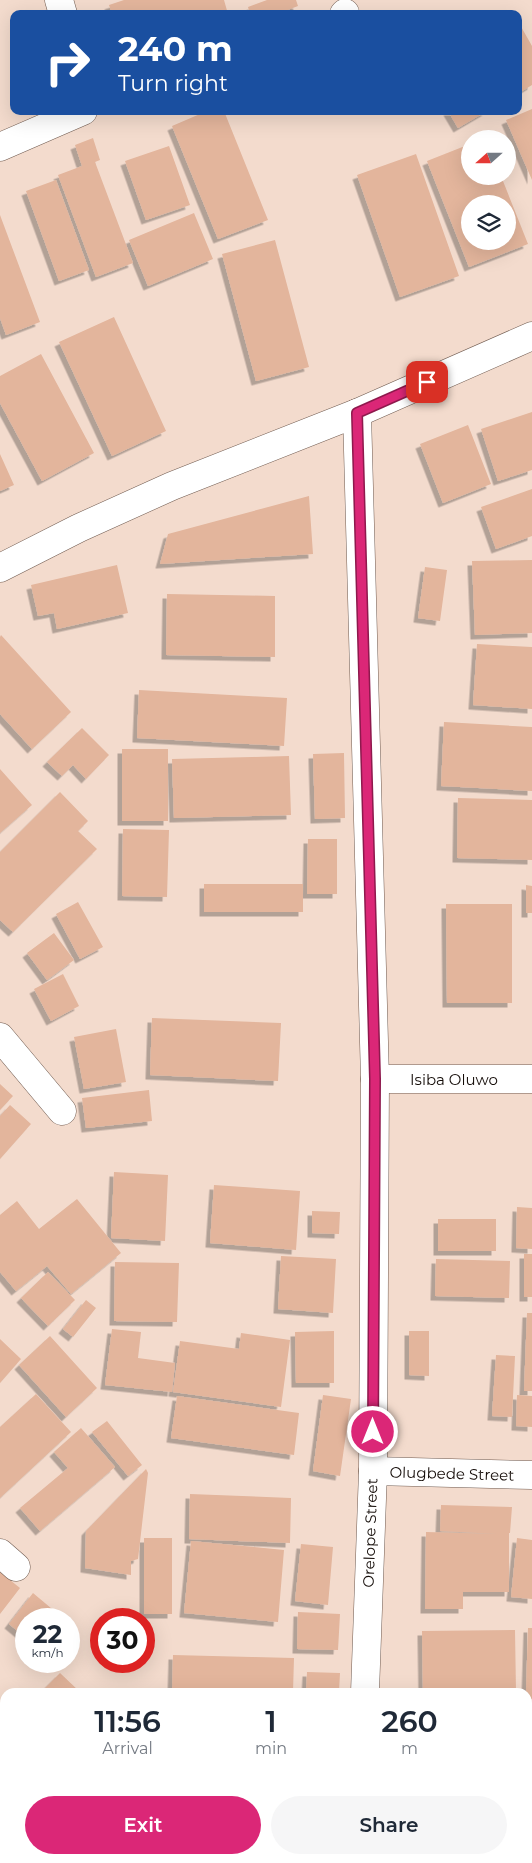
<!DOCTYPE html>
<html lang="en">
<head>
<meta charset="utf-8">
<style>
	:root { --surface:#fff; --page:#f6f6f7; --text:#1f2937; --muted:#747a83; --accent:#db2777 }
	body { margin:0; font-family:Montserrat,sans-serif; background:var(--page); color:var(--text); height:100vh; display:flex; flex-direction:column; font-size:19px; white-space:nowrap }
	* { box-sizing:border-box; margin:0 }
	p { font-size:16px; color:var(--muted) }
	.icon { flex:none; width:28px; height:28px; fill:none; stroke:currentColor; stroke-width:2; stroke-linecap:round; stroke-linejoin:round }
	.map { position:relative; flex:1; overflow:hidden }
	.details { position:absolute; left:0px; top:1688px; width:532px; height:176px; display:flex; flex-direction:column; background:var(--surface); border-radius:15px 15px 0 0; box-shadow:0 5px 20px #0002 }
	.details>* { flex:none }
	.hud { position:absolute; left:10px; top:10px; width:512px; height:105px; border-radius:10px; box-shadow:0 5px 20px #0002; background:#1a4fa0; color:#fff; overflow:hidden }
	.needle { width:32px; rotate:249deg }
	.controls { position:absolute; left:461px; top:130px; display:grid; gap:10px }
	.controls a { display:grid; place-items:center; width:55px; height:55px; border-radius:50%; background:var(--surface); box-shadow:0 5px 20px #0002; font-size:25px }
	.speed { position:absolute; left:15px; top:1608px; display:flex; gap:10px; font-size:25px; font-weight:700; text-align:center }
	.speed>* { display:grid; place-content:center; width:65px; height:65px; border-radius:50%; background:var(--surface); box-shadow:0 5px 20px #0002; line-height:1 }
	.speed small { font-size:12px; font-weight:400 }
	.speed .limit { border:8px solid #d22; background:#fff; color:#111 }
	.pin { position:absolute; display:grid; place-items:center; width:42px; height:42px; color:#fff; margin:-21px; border-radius:10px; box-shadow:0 2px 8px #0006 }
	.me { position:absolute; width:55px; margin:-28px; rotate:0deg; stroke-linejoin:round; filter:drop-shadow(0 0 4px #0008) }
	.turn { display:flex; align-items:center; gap:18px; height:105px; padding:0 25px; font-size:22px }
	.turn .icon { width:65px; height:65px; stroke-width:2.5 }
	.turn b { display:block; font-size:35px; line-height:42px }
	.eta { display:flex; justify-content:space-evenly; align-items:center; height:85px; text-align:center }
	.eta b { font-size:30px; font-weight:600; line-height:35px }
	.button { display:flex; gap:10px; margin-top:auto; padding:10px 25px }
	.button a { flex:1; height:58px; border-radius:30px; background:var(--accent); color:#fff; font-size:20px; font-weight:600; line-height:58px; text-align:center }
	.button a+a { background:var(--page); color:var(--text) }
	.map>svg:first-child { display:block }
</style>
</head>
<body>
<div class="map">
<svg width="532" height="1863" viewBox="0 0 532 1863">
	<defs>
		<filter id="shadow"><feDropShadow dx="-4.5" dy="4.5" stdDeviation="0" flood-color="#0004"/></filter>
	</defs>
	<rect width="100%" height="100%" fill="#f3dbcd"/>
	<!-- building -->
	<path fill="#e3b59c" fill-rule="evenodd" filter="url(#shadow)" d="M124 0H224L228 14H112L109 5Z
		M267 0H296L298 6 277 14H250L248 7Z
		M519 23 532 46V85L519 93Z
		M532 109V180L506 120Z
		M207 111H224L268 220 218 239 172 126Z
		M448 111H487L458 128Z
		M93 138 100 160 95 162 133 263 96 277 58 175 82 166 75 145Z
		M470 144V176H501L528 244 469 267 427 161ZM470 204H508V241H470Z
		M169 146 190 205 146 220 125 161Z
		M416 154 459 276 400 297 357 175Z
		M56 180 89 270 59 281 26 191Z
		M194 213 213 259 148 286 129 240Z
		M0 215 40 322 6 335 0 318Z
		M275 240 309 367 256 381 222 254Z
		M114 317 166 431 112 456 59 342Z
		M41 354 94 453 42 481 0 403V376Z
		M532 412V470L498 481 481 429Z
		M468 425 491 484 443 503 420 444Z
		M0 454 14 485 0 491Z
		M532 489V536L496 549 481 507Z
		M309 496 313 554 160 564 168 534Z
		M532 560V633L475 635 472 561Z
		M117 565 128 613 57 629 54 613 38 616 31 585Z
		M425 567 447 570 440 621 418 618Z
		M167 594 275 596V657L166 655Z
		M1 635 71 712 32 749 0 714V637Z
		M477 644 532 647V709L473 705Z
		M139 690 287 698 284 746 137 738Z
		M444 722 532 727V791L441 786Z
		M82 728 109 755 86 779 73 765 62 776 47 762Z
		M122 749H168V821H122Z
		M344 753 345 818 315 819 313 754Z
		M289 756 291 815 174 818 172 759Z
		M0 769 32 805 0 833Z
		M60 792 88 821 78 831 97 849 13 932 0 920V852Z
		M458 798 532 800V860L457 858Z
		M123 829 169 830 167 897 122 896Z
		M308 839H337V894H307Z
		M204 884H303V912H204Z
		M526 885 532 886V913H526Z
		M78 902 103 947 80 959 56 914Z
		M446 904H512V1003H447Z
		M54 933 74 960 47 980 27 953Z
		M63 974 79 1006 51 1021 34 989Z
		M152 1018 281 1023 278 1081 150 1075Z
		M116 1029 126 1082 84 1089 74 1037Z
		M0 1084 13 1096 0 1110Z
		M149 1090 152 1121 86 1128 82 1098Z
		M10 1105 31 1124 0 1159V1116Z
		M114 1172 168 1175 165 1241 111 1238Z
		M214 1185 300 1191 296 1250 210 1243Z
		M77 1199 121 1253 71 1294 47 1266 16 1291 0 1272V1215L17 1201 39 1229Z
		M517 1207 532 1208V1249L516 1248Z
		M312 1211 340 1212 339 1234 312 1233Z
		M438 1219H496V1251H438Z
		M524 1254H532V1297H524Z
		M281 1256 336 1259 333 1313 278 1309Z
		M436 1259 510 1261 509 1298 435 1296Z
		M115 1262 179 1263 177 1322 114 1321Z
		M48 1272 75 1300 48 1326 21 1298Z
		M86 1300 96 1308 73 1337 63 1329Z
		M527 1313H532V1391H524Z
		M112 1329 141 1332 138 1358 175 1363 172 1392 105 1385Z
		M334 1331V1383H296L295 1332Z
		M409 1331H429V1376L409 1375Z
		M241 1333 290 1340 281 1407 173 1392 180 1341 239 1349Z
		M50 1336 97 1388 66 1417 19 1365Z
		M0 1339 21 1359 0 1383Z
		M496 1355 515 1356 512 1417 492 1416Z
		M36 1394 71 1432 0 1498V1427Z
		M323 1395 351 1399 340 1476 313 1471Z
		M517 1395 532 1396V1427L516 1426Z
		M177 1396 299 1413 294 1455 171 1438Z
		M107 1421 142 1465 128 1476 92 1432Z
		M81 1428 115 1467 40 1531 20 1508 68 1468 54 1452Z
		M146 1469 148 1473 138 1559 131 1561V1575L85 1568 86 1531Z
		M190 1494 291 1498 290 1543 189 1539Z
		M441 1505 512 1507 510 1533H509V1592H463V1609H425L426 1532 498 1534 440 1531Z
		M144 1538H172V1614H144Z
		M517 1538 532 1540V1599L511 1597Z
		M191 1541 284 1550 278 1622 184 1613Z
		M301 1544 333 1547 328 1605 295 1601Z
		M0 1572 20 1588 0 1614Z
		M33 1593 64 1619H26V1638L9 1624Z
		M298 1612 340 1614 338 1650 297 1649Z
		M69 1623 78 1630 69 1643Z
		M528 1628H532V1699H528V1692H526Z
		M515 1630 516 1692H423L422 1631Z
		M173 1655 294 1658 293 1692H172Z
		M307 1672 340 1673 339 1692H306Z
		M60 1673 79 1691 78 1692H41Z
		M528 1706H532V1759L528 1758Z
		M528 1785H532V1848H528Z
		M147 1859H299V1863H147Z
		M438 1859H514L532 1862V1863H437Z"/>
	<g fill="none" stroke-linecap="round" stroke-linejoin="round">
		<!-- minor casing -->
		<g stroke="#705b50" stroke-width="29">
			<g id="minor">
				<path d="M59 0 63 14"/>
				<path d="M344 14 345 13"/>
				<path d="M0 147 83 111"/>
				<path d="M357 413 375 1079 373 1471 365 1692"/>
				<path d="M0 568 79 528 172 486 357 413 532 336"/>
				<path d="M0 1037 62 1111"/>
				<path id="s1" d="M375 1079H532"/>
				<path id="s2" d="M373 1471 532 1475"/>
				<path d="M0 1553 16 1567"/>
				<path d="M0 1843 5 1849"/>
				<path d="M23 1859 30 1863"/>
				<path d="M359 1863V1859"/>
			</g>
		</g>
		<!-- minor -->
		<use href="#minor" stroke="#fff" stroke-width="28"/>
	</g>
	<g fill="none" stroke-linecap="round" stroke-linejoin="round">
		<!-- route casing -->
		<g stroke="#8e194d" stroke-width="12">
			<path id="route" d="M373 1432 375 1079 357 413 427 382"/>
		</g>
		<!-- route -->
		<use href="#route" stroke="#db2777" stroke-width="9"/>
	</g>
	<g text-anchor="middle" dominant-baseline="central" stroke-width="4.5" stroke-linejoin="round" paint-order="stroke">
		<!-- street labels -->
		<g font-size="15" fill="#140c08" stroke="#fff">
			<text stroke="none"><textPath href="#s1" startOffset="79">Isiba Oluwo</textPath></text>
			<text stroke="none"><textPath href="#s2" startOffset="79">Olugbede Street</textPath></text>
			<text transform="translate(370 1533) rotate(-88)">Orelope Street</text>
		</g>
	</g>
</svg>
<div class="controls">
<a><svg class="needle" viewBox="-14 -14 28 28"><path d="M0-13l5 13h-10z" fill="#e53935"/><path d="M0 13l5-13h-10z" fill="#747a83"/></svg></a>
<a><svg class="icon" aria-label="layers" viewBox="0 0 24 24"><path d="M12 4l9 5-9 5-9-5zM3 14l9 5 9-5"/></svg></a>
</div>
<div class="speed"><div>22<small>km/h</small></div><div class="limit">30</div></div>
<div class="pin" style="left:427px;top:382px;background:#d93025"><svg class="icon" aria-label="arrive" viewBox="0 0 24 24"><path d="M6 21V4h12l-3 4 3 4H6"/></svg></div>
<svg class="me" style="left:373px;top:1432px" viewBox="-20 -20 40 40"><circle r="17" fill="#db2777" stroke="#fff" stroke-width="3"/><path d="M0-11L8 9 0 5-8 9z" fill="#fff"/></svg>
<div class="hud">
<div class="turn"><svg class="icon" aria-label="right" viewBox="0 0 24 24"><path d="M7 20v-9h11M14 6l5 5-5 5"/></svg><div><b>240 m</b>Turn right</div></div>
</div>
<section class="details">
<div class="eta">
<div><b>11:56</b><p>Arrival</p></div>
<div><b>1</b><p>min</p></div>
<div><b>260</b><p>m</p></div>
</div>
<div class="button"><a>Exit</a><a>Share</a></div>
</section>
</div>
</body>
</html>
